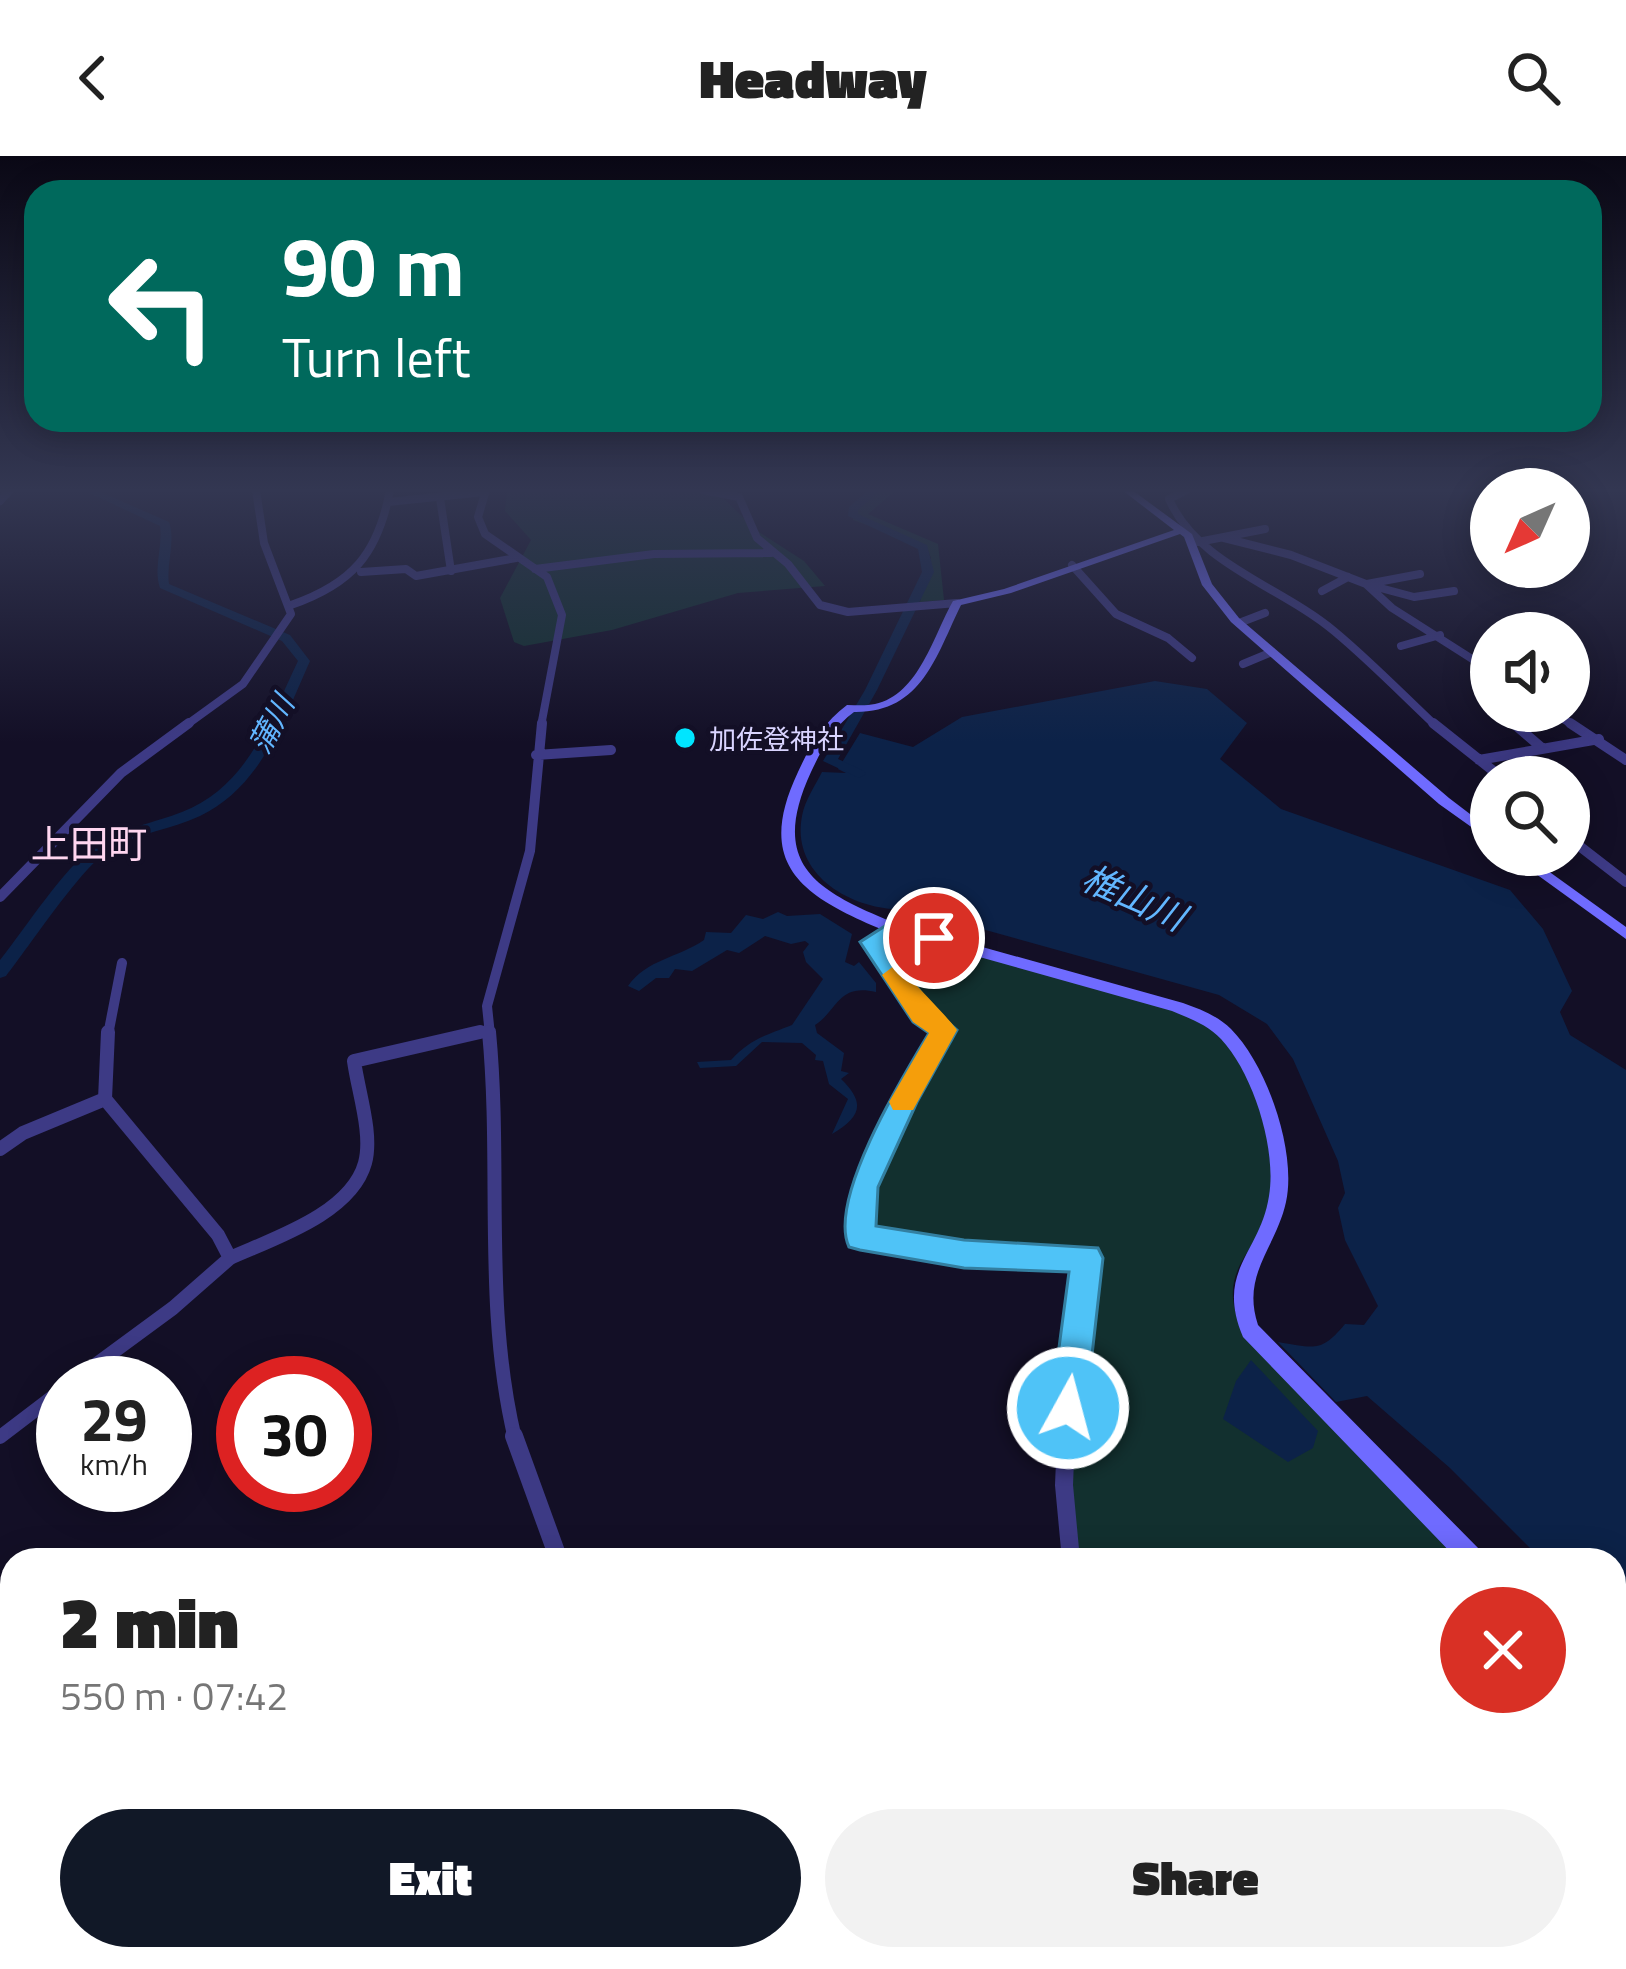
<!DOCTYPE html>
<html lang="en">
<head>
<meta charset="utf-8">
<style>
	:root { --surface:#fff; --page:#f2f2f2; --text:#222; --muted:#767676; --accent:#111827 }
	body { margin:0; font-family:"Titillium Web","Noto Sans JP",sans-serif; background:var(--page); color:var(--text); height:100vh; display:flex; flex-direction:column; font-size:45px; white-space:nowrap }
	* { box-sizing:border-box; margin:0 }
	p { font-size:39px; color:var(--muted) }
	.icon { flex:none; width:66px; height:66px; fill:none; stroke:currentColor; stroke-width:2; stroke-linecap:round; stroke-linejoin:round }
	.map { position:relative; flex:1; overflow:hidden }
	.drawer { position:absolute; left:0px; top:1392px; width:1626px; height:423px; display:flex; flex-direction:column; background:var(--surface); border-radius:36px 36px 0 0; box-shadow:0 6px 30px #0003 }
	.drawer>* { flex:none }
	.banner { position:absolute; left:24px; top:24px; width:1578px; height:252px; border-radius:36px; box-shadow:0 6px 30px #0003; background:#00695c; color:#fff; overflow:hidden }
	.needle { width:78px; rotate:225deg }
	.buttons { position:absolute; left:1470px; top:312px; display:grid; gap:24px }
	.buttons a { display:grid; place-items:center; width:120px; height:120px; border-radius:50%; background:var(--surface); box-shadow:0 6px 30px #0003; font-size:60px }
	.speed { position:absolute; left:36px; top:1200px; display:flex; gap:24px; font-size:60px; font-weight:700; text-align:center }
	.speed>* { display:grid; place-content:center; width:156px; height:156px; border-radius:50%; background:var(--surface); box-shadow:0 6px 30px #0003; line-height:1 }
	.speed small { font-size:30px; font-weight:400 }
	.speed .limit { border:18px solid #d22; background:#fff; color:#111 }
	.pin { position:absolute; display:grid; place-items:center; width:102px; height:102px; color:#fff; margin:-51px; border:6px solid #fff; border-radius:50%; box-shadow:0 3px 12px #0007 }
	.me { position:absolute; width:132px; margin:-66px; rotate:7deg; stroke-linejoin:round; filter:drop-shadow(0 0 9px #0008) }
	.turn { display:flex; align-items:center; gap:42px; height:252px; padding:0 60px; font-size:54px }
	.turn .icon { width:156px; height:156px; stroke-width:2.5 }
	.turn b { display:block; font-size:84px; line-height:102px }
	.round { display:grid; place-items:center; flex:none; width:126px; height:126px; border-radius:63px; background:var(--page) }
	.summary { display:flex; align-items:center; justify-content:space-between; height:204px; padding:0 60px }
	h1 { font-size:72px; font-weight:800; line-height:90px }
	.cta { display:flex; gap:24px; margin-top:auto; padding:24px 60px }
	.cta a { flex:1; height:138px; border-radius:72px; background:var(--accent); color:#fff; font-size:48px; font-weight:800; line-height:138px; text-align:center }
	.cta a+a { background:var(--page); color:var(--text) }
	header { display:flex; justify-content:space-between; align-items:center; height:156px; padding:0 60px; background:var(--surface); font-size:54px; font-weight:800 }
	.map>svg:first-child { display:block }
</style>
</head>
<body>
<header><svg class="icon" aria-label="back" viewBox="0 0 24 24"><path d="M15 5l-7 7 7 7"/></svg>Headway<svg class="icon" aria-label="search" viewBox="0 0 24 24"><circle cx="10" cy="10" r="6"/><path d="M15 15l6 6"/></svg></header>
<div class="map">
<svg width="1626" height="1813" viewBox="0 0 1626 1813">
	<rect width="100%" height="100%" fill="#130f26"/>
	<!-- green -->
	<path fill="#12302f" d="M507 334H715L756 374 804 405 825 430 738 437 612 474 524 490 514 486 500 442 531 384 505 355Z
		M878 334H896L868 358 938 388 944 444 920 446 931 402 926 390 853 364 854 351Z
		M897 775C964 794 1032 814 1099 833 1137 844 1189 850 1219 878 1253 911 1276 992 1272 1039 1267 1094 1210 1109 1243 1175L1464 1404H1077C1065 1301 1079 1200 1090 1098L961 1093 863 1075C868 1001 912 937 949 875L933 864 879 789Z
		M1288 1803H1559L1560 1813H1287Z"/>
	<!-- water -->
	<path fill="#0c2248" d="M1155 525 1207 533 1247 567 1220 603 1281 653 1510 734 1543 773 1572 835 1560 856 1570 879 1626 914V1486L1614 1474V1404H1542L1450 1312 1367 1240 1336 1246 1278 1186C1315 1192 1321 1197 1345 1168L1364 1169 1378 1150 1345 1084 1338 1052 1345 1037 1338 1005 1293 903 1267 868 1219 839 910 753C858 757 790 722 802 660 805 644 815 630 822 616L846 617 838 613 860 577 913 591 962 561Z
		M778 756 787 760 820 758 852 778 845 806 854 810 859 806 876 827V836C838 827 838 854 815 869L817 877 844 897 841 915 849 917 841 923C866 947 861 961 832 978L848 943 829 928 823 905 815 904 816 899 802 887 762 886 736 910 700 912 697 906 731 904C751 883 764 880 792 869L823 823 806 806 803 796 809 788 805 785 791 788 765 780 739 797 727 794 692 815 675 813 669 822H656L639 835 628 830C647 803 678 802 704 784L706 776 731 777 746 759 763 763Z
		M1251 1204 1318 1275 1313 1292 1288 1306 1223 1263 1236 1225Z"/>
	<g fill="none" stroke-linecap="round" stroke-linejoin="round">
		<!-- river -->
		<path fill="#0c2248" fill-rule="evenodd" d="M83 334H96L169 366C176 386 166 407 169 428L290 479 310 505C284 563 261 631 200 660 172 673 139 677 112 692 84 707 29 791 6 820L0 822V804C27 770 61 716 95 689 116 674 157 666 182 656 247 631 270 564 298 505L282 485 160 432C153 412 163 391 160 370Z
			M869 334H880L858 354V358L927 389 934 416 877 534 838 603 864 615 866 618 859 622 823 605 865 534 922 416 918 393 848 360 849 351Z"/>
		<!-- street-far3 -->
		<path stroke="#3d3a85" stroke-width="8" d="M486 334 478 361 485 378 547 421 562 459 541 570
			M703 334 739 341 757 382 788 408 820 449 848 456 957 447
			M1187 334 1169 343C1197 408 1282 431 1334 475 1369 504 1402 538 1436 570
			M440 342 451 415
			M0 345 10 334
			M388 346 484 336
			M1224 382 1291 399 1366 428 1392 452 1491 515
			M1198 386 1265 373
			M1072 409 1116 458 1168 482 1192 502
			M535 413 654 398 771 397
			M361 416 406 413 416 420 516 402
			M1367 428 1420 418
			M1373 430 1414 441 1454 435
			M1322 435 1348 421
			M291 449C352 428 378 398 390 334
			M1239 467 1265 457
			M1401 490 1440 479
			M1243 508 1272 496
			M1551 555 1574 570
			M1500 556 1516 570
			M185 570 243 528 291 458 264 387 256 334"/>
		<!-- street-far2 -->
		<path stroke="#3d3a85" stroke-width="10" d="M1433 567 1501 621
			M1513 567 1542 592
			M1570 567 1626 604
			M536 599 611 594
			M1479 604 1599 583
			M1569 682 1626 726
			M0 741 121 617 189 567
			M896 772 872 786 923 858 944 874 941 879
			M108 879 122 807
			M468 879 487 874
			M490 879 487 850 530 695 542 567"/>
		<!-- street-far1 -->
		<path stroke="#3d3a85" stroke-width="14" d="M108 876 105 943 218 1079 230 1102C272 1083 351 1058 365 1007 373 978 358 935 354 905L480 876
			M489 876C502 1011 483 1150 515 1283
			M943 876 903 944 892 978 863 1030 860 1081 964 1098 1087 1102 1066 1283
			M0 993 23 977 105 943
			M71 1227 173 1152 230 1102
			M0 1281 63 1233"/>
		<!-- street -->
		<path stroke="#3d3a85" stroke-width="18" d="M514 1280 559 1404
			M1066 1280 1064 1329 1071 1404
			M1156 1803 1161 1813
			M1578 1803 1579 1813
			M468 1813 470 1803
			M783 1813 789 1803"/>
		<!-- secondary -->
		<path fill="#6f6bff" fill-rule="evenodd" d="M1122 334H1132L1192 378 1212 428 1239 462 1449 642 1491 674V685L1439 648 1231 466 1202 429 1184 381 1180 378 1011 437 961 449C936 500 922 557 854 556 833 571 822 593 811 616 769 707 814 734 893 766L1183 847C1200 853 1218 860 1231 873 1267 909 1297 996 1286 1046 1276 1092 1241 1118 1258 1169L1482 1396 1485 1404H1458L1243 1181C1215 1114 1260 1098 1269 1040 1277 993 1253 917 1221 883 1208 869 1189 862 1172 855L883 774C802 740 754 709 798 616 810 590 823 567 847 549 856 549 866 550 875 548 919 539 934 478 953 445L1004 433 1174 374Z
			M1510 699H1526L1626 771V783Z
			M1614 1525 1626 1531V1558L1614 1552Z"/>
	</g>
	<!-- sky -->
	<linearGradient id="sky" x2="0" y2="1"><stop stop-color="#0a0815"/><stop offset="0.57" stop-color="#333752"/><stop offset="1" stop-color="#333752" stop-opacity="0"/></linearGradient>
	<rect width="1626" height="587" fill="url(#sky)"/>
	<!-- route -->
	<path fill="#4fc3f7" stroke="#337fa1" stroke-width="3" d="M896 763 942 776 946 782 934 791 899 781 887 788 932 852 957 874 917 946 878 1031 876 1070 964 1084 1098 1092 1103 1102 1086 1252 1080 1264 1068 1269 1056 1264 1051 1252 1069 1116 964 1112 860 1094 849 1091C827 1044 903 920 929 877L913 866 860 786Z"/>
	<!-- slow -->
	<path fill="#f59e0b" d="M895 809C901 812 952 866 957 874L913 954H893L889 946 929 877 913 866 882 819Z"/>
	<!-- markers -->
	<circle fill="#00e5ff" stroke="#130f26" stroke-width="4.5" cx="685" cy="582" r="12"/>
	<g text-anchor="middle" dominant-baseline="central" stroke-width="9" stroke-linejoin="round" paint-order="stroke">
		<!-- far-poi labels -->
		<g font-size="27" fill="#d9d4ff" stroke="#130f26" text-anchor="start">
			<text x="709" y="582">加佐登神社</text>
		</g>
		<!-- far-water labels -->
		<g font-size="30" font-style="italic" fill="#62b6ff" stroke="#130f26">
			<text transform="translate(271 568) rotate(-62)">蒲川</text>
		</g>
		<!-- water labels -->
		<g font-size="36" font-style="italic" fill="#62b6ff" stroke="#130f26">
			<text transform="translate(1134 741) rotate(24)">椎山川</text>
		</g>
		<!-- quarter labels -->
		<g font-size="39" fill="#ffd6f0" stroke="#130f26">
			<text x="89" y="687">上田町</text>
		</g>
	</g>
</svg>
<div class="buttons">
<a><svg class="needle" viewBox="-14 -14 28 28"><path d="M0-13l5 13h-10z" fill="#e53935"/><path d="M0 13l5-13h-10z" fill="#767676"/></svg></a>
<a><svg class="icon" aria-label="sound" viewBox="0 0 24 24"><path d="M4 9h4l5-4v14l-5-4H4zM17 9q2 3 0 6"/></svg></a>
<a><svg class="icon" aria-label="search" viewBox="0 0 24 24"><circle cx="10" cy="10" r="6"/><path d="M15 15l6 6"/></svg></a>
</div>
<div class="speed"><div>29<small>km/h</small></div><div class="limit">30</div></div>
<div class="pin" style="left:934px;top:782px;background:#d93025"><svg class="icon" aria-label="arrive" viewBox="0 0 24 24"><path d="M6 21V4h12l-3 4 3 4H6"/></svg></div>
<svg class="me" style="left:1068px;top:1252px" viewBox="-20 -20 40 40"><circle r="17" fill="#4fc3f7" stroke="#fff" stroke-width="3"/><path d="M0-11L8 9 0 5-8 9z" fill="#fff"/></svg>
<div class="banner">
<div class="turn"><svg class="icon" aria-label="left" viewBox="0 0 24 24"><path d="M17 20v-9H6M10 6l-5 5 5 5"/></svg><div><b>90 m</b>Turn left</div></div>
</div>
<section class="drawer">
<div class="summary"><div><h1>2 min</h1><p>550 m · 07:42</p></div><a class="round" style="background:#d93025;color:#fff"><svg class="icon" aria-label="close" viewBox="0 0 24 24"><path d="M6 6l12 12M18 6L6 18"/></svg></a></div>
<div class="cta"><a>Exit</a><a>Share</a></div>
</section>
</div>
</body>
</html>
